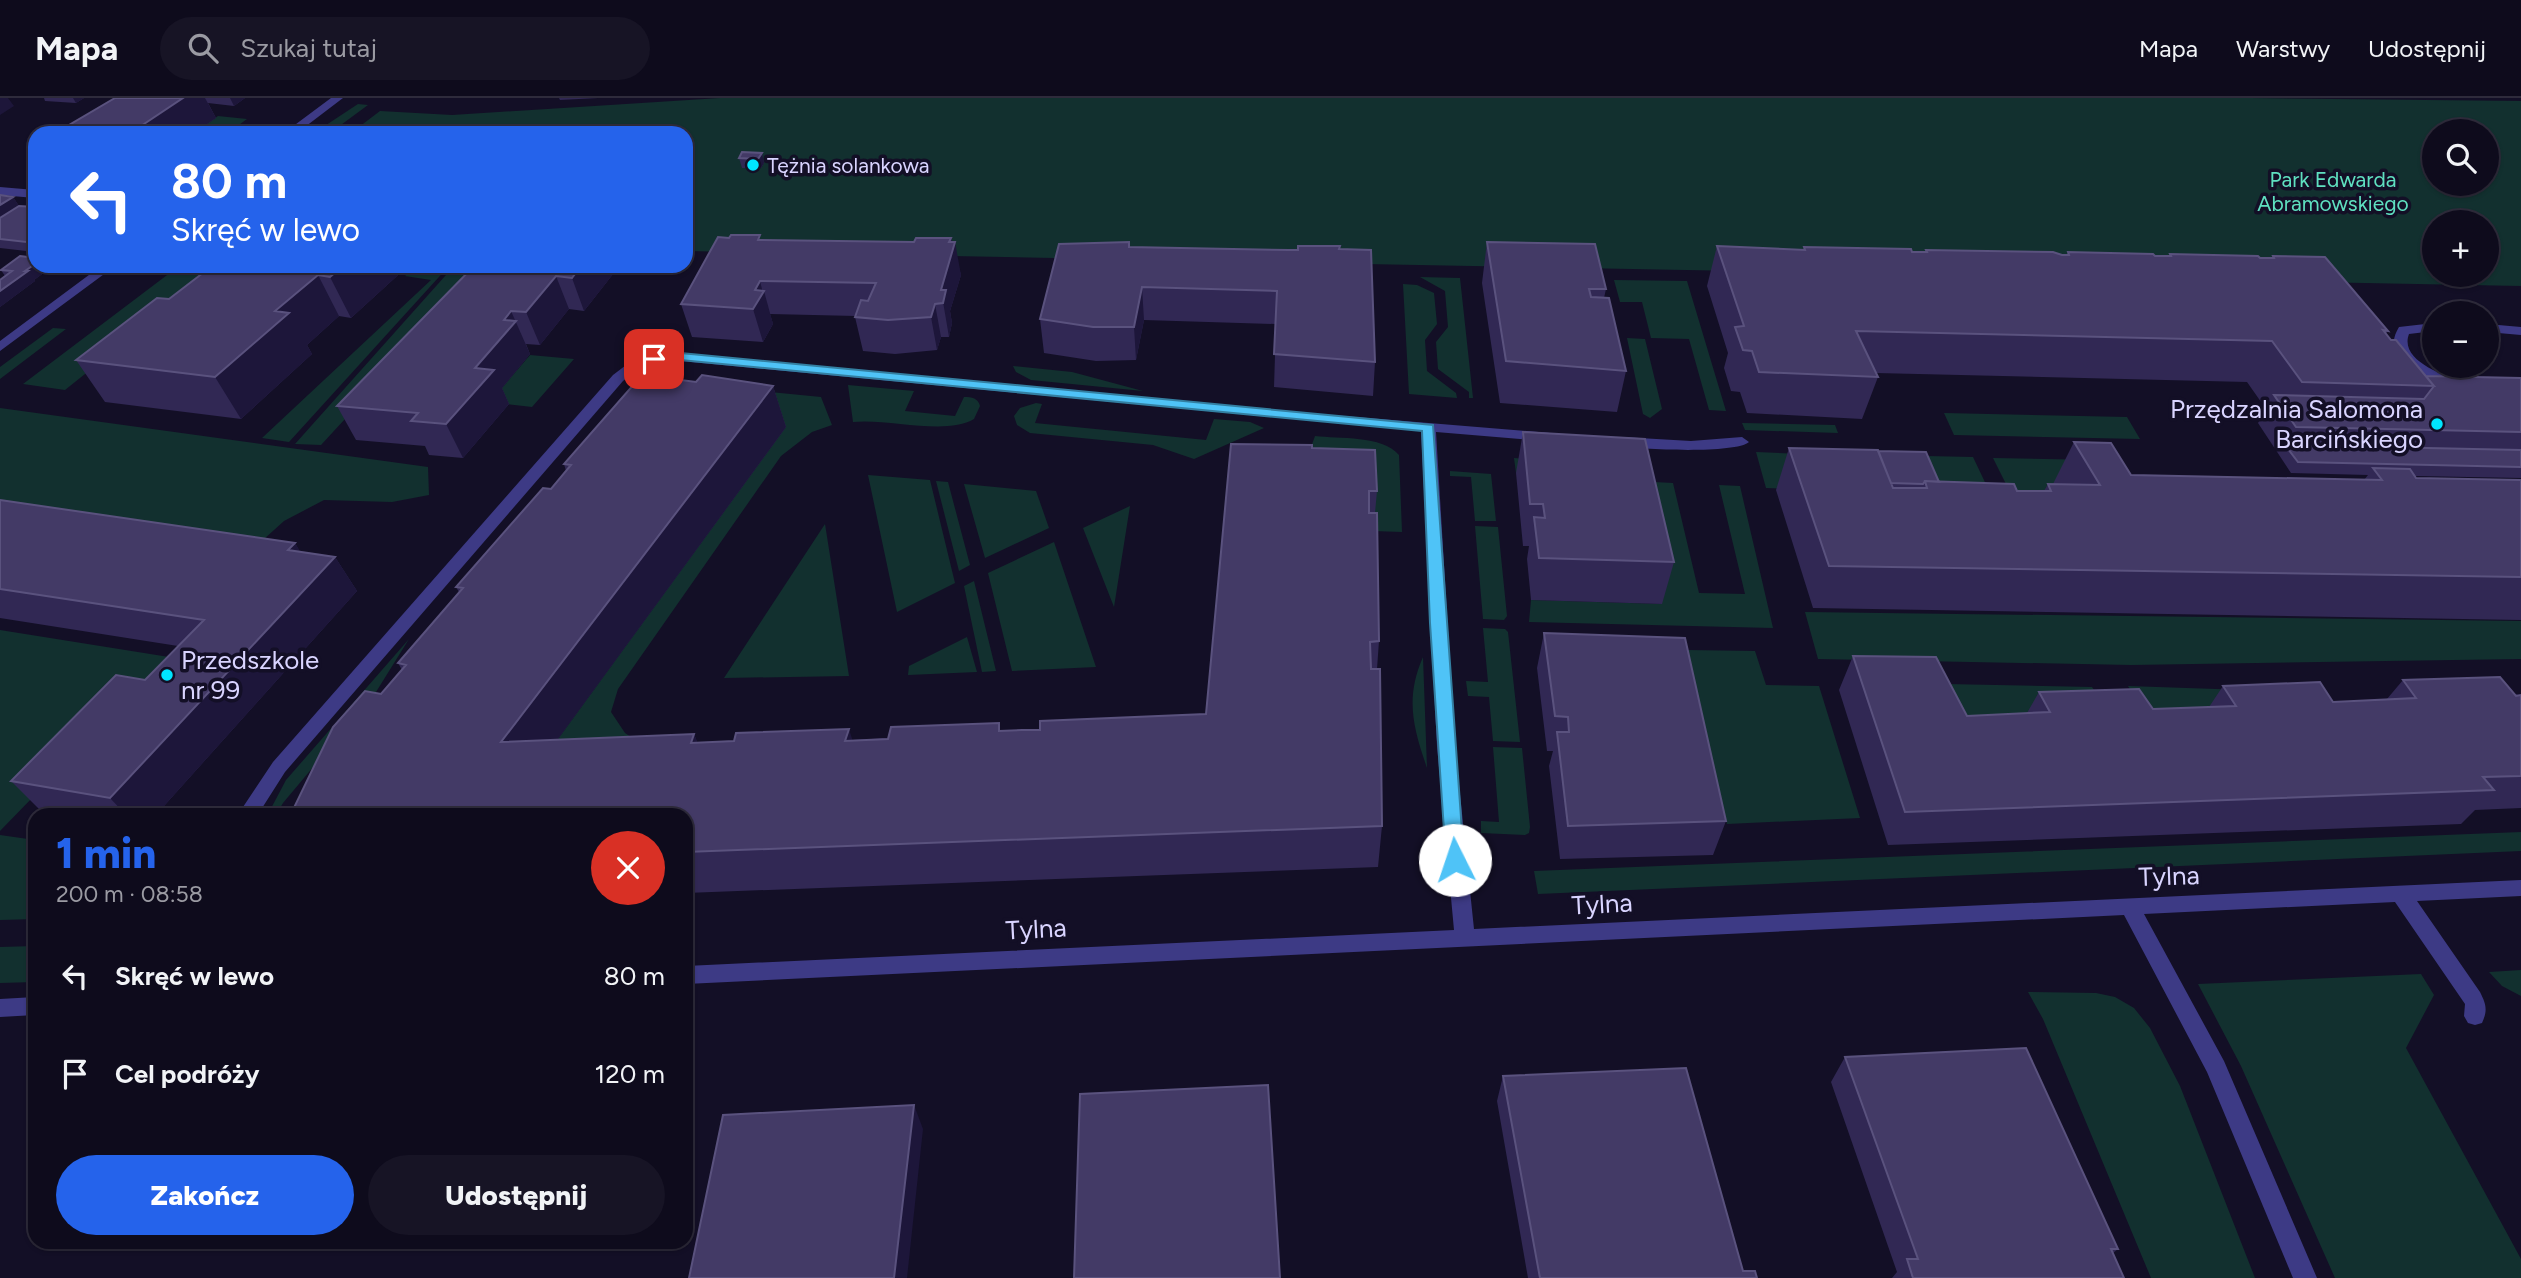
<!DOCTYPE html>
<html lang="pl">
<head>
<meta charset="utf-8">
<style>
	:root { --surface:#0e0b1c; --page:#171425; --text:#f1f3f6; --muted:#9b9ba3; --line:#2e2b3b; --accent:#2563eb }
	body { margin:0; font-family:Figtree,sans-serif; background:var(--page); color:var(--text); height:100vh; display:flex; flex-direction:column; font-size:26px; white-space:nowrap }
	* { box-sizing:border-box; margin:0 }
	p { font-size:23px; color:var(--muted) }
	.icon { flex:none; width:38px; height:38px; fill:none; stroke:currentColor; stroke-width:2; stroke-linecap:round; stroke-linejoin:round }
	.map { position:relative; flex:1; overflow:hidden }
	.sheet { position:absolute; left:28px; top:710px; width:665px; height:441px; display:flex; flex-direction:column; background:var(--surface); border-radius:21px; box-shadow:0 2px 5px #0004,0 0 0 2px var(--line) }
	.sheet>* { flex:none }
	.top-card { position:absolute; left:28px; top:28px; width:665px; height:147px; border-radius:21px; box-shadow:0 2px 5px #0004,0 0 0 2px var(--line); background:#2563eb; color:#fff; overflow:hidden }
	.tools { position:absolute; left:2422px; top:21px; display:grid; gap:14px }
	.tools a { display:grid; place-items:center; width:77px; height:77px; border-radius:50%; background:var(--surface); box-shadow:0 2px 5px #0004,0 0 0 2px var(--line); font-size:35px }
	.pin { position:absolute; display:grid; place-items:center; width:60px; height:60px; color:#fff; margin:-30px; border-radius:14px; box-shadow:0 4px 10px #0006 }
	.me { position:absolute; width:77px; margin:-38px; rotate:356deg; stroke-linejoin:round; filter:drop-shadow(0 0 5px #0008) }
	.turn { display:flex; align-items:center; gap:24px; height:147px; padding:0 28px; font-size:32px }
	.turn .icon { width:91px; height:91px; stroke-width:2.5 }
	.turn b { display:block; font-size:49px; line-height:60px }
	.round { display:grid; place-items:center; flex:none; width:74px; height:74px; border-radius:37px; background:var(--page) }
	.overview { display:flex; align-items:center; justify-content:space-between; height:119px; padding:0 28px }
	h1 { font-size:42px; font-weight:800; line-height:52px; color:var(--accent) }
	.button { display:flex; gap:14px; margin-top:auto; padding:14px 28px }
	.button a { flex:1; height:80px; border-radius:42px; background:var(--accent); color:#fff; font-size:28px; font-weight:800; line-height:80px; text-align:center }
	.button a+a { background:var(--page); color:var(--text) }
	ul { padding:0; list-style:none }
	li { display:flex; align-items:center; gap:21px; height:98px; padding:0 28px }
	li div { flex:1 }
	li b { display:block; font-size:26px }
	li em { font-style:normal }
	header { display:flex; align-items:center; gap:42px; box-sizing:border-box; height:98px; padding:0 35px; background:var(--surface); border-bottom:2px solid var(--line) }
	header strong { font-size:33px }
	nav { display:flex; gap:38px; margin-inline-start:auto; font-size:24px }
	.search { width:490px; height:63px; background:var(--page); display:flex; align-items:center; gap:18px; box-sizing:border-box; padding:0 24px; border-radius:38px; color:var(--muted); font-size:26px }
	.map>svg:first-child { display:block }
</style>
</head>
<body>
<header>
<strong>Mapa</strong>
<div class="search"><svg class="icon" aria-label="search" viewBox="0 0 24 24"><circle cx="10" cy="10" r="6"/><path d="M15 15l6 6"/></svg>Szukaj tutaj</div>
<nav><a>Mapa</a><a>Warstwy</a><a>Udostępnij</a></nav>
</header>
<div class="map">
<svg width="2521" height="1180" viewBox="0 0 2521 1180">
	<rect width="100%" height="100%" fill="#130f26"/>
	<!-- green -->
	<path fill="#12302f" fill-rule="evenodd" d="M720 0H2250L2521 3V188L686 153V35H351L380 13 452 17ZM2434 33H2487V86H2434ZM2434 124H2487V177H2434Z
		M358 6 368 7 330 35H314Z
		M218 18 247 21 228 35H194Z
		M179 168H220L65 292 23 286Z
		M417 168 448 169 289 344 262 340 431 182 405 178Z
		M454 168H486L321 347 295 346Z
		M1420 179 1460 180 1473 300H1469V294L1438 271 1436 244 1448 229 1445 193Z
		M1614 182 1687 183 1726 313 1709 312 1689 241 1651 240 1642 204H1620Z
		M1403 186 1417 187 1434 195 1437 226 1425 242 1427 273 1456 295 1457 300 1409 296Z
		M53 230 66 231 0 281V269Z
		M1627 240 1645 241 1662 311 1650 320 1643 316Z
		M530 257 574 261 532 309 490 304Z
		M1013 268 1072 274 1143 293 1031 282 1016 274Z
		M848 287 914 293 905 313 955 318 964 299C972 299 978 300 980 308L974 321C946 338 887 320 853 324Z
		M770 294 821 299 832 327 812 334 781 358 618 591 611 614 625 635 649 651 525 686 785 330Z
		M1036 305 1042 306 1035 325 1206 342 1214 321 1250 324 1264 330 1194 361 1153 347 1030 335 1017 327 1014 318 1020 310Z
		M0 310 428 369 429 397 392 404 324 402 284 423 244 459 0 423Z
		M1944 315 2127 319 2140 341 1954 337Z
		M1742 325 1835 327 1838 335 1745 332Z
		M1315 338C1339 341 1382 337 1399 357L1402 434 1373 433 1311 392V349Z
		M1756 354 1848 358 1862 394 1766 390Z
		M1926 358 1973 359 1992 399 1942 398Z
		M1514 360 1635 370 1654 384 1673 385 1699 495 1745 496 1719 387 1740 388 1773 530 1529 524 1531 502 1662 506 1635 383 1516 375Z
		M1993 360 2095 362 2027 428Z
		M1450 373 1491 376 1496 423H1475L1471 379 1450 378Z
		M868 377 930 382 955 485 897 514Z
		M936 383 948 384 970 467 959 473Z
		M964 386 1036 393 1049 430 985 460Z
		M1130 408 1114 509 1083 430Z
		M825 426 849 578 724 580Z
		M1475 428 1498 429 1507 518 1504 522 1483 521Z
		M1054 444 1096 569 1012 573 988 475Z
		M974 483 996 573 982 574 964 488Z
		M1805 514 2521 523V561L2131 567 1818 561Z
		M1483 530 1505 531 1508 534 1520 644 1493 643 1489 599 1468 598 1466 583 1488 584Z
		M0 532 169 559 0 733Z
		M967 539 977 574 908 577 909 568Z
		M409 541 376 594 283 705 276 717 267 718 286 682Z
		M1687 552 1755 553 1766 587 1819 588 1860 720 1727 726Z
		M1423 559 1427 670C1413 629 1405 600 1423 559Z
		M1946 586 2092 589 2117 625 1979 650Z
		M2128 588 2275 593 2164 644Z
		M1493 649 1522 650 1530 729 1529 735 1525 737 1481 735V723L1499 724Z
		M2521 734V753L1538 796 1534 773Z
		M0 737 35 742V821L0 822Z
		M35 848V884L0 885V849Z
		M2521 872V898L2502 888 2489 874Z
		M2421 876 2434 897 2406 950 2521 1161V1180H2335L2241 968 2198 886Z
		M2028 894 2096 895 2115 899 2134 910 2150 930 2180 988 2255 1180H2151L2043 921Z"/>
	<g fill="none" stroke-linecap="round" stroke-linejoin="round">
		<!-- minor -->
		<path fill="#3d3a85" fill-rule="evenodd" d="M331 0H343L297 35H284Z
			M0 89 35 92V100L0 97Z
			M101 168H115L0 253V243Z
			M2434 225V233L2409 236C2399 262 2443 277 2462 284V290C2443 294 2402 269 2395 251 2392 243 2395 236 2399 229Z
			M2487 226 2521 229V237L2487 234Z
			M670 254 1295 314 1550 335 1552 338 1550 341 1545 343 1436 334 1455 648 1474 831 2521 782V798L2417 803 2480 894C2486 906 2488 912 2482 925L2475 927 2468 925 2464 918 2465 906 2395 804 2144 816 2224 963 2317 1180H2293L2207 974 2124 817 686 886V868L1454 832 1437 648 1421 333 670 262 643 267 623 283 285 674 257 718H237L273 664 613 277 634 261Z
			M1622 339 1691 343 1742 339 1749 344C1736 356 1637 352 1617 347L1615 344Z
			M35 899V917L0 919V901Z"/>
	</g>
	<!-- wall -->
	<path fill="#312854" d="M44 0H84L76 5 45 3Z
		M115 0H245L234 8 208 5 216 20 194 35H60L59 33Z
		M559 0H598L560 2Z
		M762 55 764 65 761 70H742L739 60Z
		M0 97 13 99 19 108 35 109V154L0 150Z
		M951 140 961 177 950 213 952 225 949 239H941L937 252 895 256 863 253 855 219 856 218 770 216 773 226 763 244 692 239 681 206 761 142 914 144Z
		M1487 144 1606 191 1604 200 1626 273 1617 314 1500 305 1482 185Z
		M1717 148 1804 152V149L1912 154H1925L1926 152 2062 157H2067L2068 154 2155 158H2168L2170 156 2260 160H2271L2273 158 2388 233 2386 236 2426 278 2521 280V380L2415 378 2416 380 2521 382V522L1813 510 1776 392 1789 350 1878 353 1939 384 2017 393H2044L2048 386H2053L2074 344 2131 377 2364 382 2368 377 2291 375 2258 325 2266 311 2247 284 1876 275 1878 279 1862 321 1747 315 1740 294 1731 293 1724 270 1728 255 1707 188Z
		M1130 149 1289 152 1340 151 1375 264 1373 298 1274 289 1276 226 1144 222 1136 262 1096 263 1044 255 1040 221Z
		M35 168H47L49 171 34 182 35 183 0 209V182L5 178 1 172Z
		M205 168H408L351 220 339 218 307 247 312 256 241 321 105 304 76 262 169 201 207 172Z
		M474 168 617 171 584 213 569 211 540 247 526 246 530 256 502 290 509 306 463 360 429 357 425 348 356 342 337 308Z
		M696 284 773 288 786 329 557 642 694 636 697 644 852 642 1040 632 1206 616 1312 350 1377 393 1375 415 1379 543 1377 571 1382 728 1378 769 686 795V718L381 596 402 572 398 565 459 494 456 489 551 391 566 373 564 366Z
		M1523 334 1674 464 1662 506 1531 502 1527 461 1529 448H1523L1516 375Z
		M0 402 295 445 300 454 335 459 357 493 155 718H51L44 716 11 683 145 582 178 548 0 520Z
		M1544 535 1726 723 1713 757 1560 761 1549 668 1553 653H1547L1537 570Z
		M1853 558 1967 618 2027 615 2039 594 2153 611 2209 609 2223 588 2333 604 2387 601 2403 582 2521 597V710L2475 712 2461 726 1888 747 1839 592Z
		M1845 959 2118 1151 2113 1155 2124 1180H1892L1897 1174 1831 984Z
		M1503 978 1743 1173 1757 1180H1528L1497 1003Z"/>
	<!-- shaded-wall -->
	<path fill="#1d163a" d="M0 0H8L14 8 0 17Z
		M73 0H84L76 5Z
		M183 0H205L216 20 194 35H141L138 30Z
		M230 0H245L234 8Z
		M133 29 136 35H125Z
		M762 55 764 65 761 70 758 61Z
		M13 99 25 117 0 134V107Z
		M951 140 953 151 955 144 961 177 950 213 952 225 949 239 941 192Z
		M35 166V168H47L49 171 34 182 35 183 0 209V193Z
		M343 168H408L351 220 330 179Z
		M581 168H616L617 171 584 213 572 180Z
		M318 177 339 218 307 247 312 256 241 321 215 279 275 213Z
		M556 178 569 211 540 247 526 214Z
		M760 183 763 195 764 193 773 226 763 244 753 211 755 192Z
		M1142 189 1144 222 1136 262 1134 229Z
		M935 206 941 239 937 252 931 219Z
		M511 213 530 256 502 290 509 306 463 360 446 326 475 270 504 222Z
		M773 288 786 329 525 686 501 644Z
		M295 445 316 479 335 459 357 493 155 718H127L110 700 288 452Z
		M849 631 862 672 845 643Z
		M694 636 711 677 691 645Z
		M914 1007 923 1031 907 1180H894Z"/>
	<!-- building -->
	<path fill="#433a66" stroke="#5a527e" stroke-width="2" d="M115 0H183L138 30 133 29 125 35H74L59 33Z
		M742 54 762 55 758 61 739 60Z
		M0 97 13 99 0 107Z
		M19 108 35 109V145L0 141V120Z
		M731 137H760L758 142 914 144 916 140H951L949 144H955L941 192H946L943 205 935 206 931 219 888 222 855 219 861 202 868 203 876 185 760 183 755 192 764 193 753 211 681 206 718 139 729 140Z
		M1129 144V149L1289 152H1298V148H1340L1339 151 1371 152 1375 264 1274 256 1277 193 1142 189 1134 229H1093L1040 221 1059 146Z
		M1487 144 1595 146 1606 191H1589L1591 199 1609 200 1626 273 1506 263Z
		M1717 148 1805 152 1804 149 1911 151 1912 154H1927L1926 152 2053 154 2062 157H2069L2068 154 2153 156 2155 158H2171L2170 156 2258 158 2260 160H2274L2273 158 2325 159 2388 233 2383 232 2391 242H2396L2434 288 2302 284 2272 243 1856 233 1878 279 1759 274 1752 253 1743 252 1735 229 1744 228Z
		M20 158 35 160V166L25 173H28L0 193V182L12 173 1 172Z
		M212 168H343L330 179 318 177 275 213 289 215 215 279 76 262 157 200 169 201Z
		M474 168H581L572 180 556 178 526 214 511 213 504 222 516 223 475 270 494 272 446 326 411 323 418 315 337 308Z
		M642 277 696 284 702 277 773 288 501 644 694 636 691 645 734 643 736 635 849 631 845 643 888 641 891 629 999 625V633L1022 632H1040V623L1206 616 1231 346 1312 347V350L1375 352 1377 393H1369V415H1377L1379 543 1370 544 1371 571H1380L1382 728 686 754V718H290L333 629 365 593 381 596 406 567 398 565 463 490 456 489 543 390 551 391 571 367 564 366Z
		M2426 278 2521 280V334L2296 329 2274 297 2424 301 2434 288Z
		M1523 334 1645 341 1674 464 1539 460 1534 419 1545 420 1543 406H1530Z
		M2074 344 2111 345 2131 377 2382 382 2373 370 2410 371 2416 380 2521 382V479L1829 468 1789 350 1878 352 1893 390H1927L1925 383 2014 386 2017 393H2051L2048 386 2100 387Z
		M2285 347 2521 352V369L2298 364Z
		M1878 353 1926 354 1939 384 1925 383 1923 386 1891 385Z
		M0 402 295 445 288 452 335 459 110 700 11 683 116 577 145 582 204 522 0 491Z
		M1544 535 1685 540 1726 723 1568 728 1557 634H1569L1568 619 1555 618Z
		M1853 558 1936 559 1967 618 2050 614 2039 594 2139 591 2153 611 2236 608 2223 588 2320 584 2333 604 2416 600 2403 582 2500 579 2516 598 2521 597V678L2483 679 2494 692 1905 714Z
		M2026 950 2118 1151H2111L2124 1180H1913L1907 1161H1918L1845 959Z
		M1686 970 1743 1173H1755L1757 1180H1540L1503 978Z
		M1268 987 1280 1180H1074L1080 996Z
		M914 1007 894 1180H689L723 1017Z"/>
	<!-- route -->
	<path fill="#4fc3f7" stroke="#337fa1" stroke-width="2" d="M670 254 1433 327 1464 762 1461 767H1449L1446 762 1430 525 1422 333 670 261 654 265 648 261Z"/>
	<!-- markers -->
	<g fill="#00e5ff" stroke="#130f26" stroke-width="2.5">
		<circle cx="753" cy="67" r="7"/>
		<circle cx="2437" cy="326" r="7"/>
		<circle cx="167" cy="577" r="7"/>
	</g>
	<g text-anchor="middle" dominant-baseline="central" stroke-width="7" stroke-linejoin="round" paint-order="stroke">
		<!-- far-poi labels -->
		<g font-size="21" fill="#d9d4ff" stroke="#130f26" text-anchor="start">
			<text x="767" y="67">Tężnia solankowa</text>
		</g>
		<!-- far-park labels -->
		<g font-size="21" fill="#5fe0c0" stroke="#130f26">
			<text x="2333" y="81">Park Edwarda<tspan x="2333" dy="24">Abramowskiego</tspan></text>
		</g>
		<!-- poi labels -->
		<g font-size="26" fill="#d9d4ff" stroke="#130f26" text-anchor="end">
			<text x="2423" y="311">Przędzalnia Salomona<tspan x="2423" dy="30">Barcińskiego</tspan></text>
			<text x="181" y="562" text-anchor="start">Przedszkole<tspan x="181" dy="30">nr 99</tspan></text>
		</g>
		<!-- street labels -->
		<g font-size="26" fill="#d9d4ff" stroke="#130f26">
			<text transform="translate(2169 778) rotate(-2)">Tylna</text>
			<text transform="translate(1602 806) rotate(-3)">Tylna</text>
			<text transform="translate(1036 831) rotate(-3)">Tylna</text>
		</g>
	</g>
</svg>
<div class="tools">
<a><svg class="icon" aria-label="search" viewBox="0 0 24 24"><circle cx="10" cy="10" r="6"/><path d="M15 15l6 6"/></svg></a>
<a>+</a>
<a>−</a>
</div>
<div class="pin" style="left:654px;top:261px;background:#d93025"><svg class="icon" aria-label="arrive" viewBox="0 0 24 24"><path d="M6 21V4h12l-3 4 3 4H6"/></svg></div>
<svg class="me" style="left:1455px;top:762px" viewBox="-20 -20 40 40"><circle r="19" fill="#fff"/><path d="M0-13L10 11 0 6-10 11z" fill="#4fc3f7"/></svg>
<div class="top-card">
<div class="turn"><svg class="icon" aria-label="left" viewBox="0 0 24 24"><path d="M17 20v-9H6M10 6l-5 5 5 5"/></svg><div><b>80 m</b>Skręć w lewo</div></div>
</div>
<section class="sheet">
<div class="overview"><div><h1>1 min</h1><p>200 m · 08:58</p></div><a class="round" style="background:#d93025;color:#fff"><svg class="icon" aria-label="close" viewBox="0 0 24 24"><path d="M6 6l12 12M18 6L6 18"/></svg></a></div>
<ul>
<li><svg class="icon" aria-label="left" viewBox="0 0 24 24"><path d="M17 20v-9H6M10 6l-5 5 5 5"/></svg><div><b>Skręć w lewo</b></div><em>80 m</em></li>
<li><svg class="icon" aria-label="arrive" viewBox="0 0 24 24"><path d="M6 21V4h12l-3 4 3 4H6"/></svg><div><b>Cel podróży</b></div><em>120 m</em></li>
</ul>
<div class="button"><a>Zakończ</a><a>Udostępnij</a></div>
</section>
</div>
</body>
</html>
